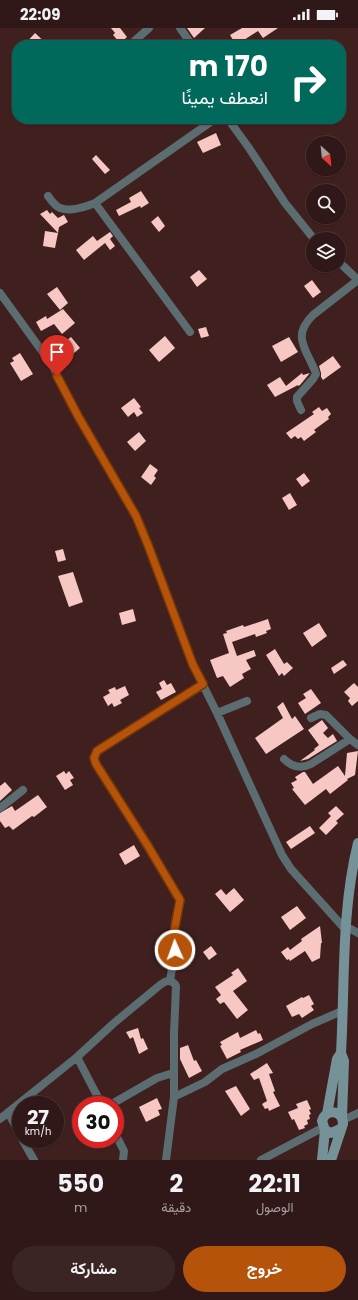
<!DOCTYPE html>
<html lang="ar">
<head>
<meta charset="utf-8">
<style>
	:root { --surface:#2f1817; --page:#3b2524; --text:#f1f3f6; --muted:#a7a0a1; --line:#4a3736; --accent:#b45309 }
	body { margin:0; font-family:Poppins,Vazirmatn,sans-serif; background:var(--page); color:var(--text); direction:rtl; height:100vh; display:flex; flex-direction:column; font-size:15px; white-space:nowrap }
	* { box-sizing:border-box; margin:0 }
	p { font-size:13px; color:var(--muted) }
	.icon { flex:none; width:22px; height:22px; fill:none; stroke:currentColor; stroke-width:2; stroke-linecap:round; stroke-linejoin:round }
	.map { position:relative; height:1132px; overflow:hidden; direction:ltr }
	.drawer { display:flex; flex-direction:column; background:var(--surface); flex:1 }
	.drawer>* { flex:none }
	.top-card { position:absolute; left:12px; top:12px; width:334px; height:84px; border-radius:16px; box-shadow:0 1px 3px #0004,0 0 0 1px var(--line); direction:rtl; background:#00695c; color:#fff; overflow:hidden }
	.needle { width:26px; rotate:153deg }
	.buttons { position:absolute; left:306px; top:108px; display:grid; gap:8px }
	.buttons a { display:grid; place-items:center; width:40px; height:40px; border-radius:50%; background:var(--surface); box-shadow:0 1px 3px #0004,0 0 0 1px var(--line); font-size:20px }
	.speed { position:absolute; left:12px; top:1068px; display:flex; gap:8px; font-size:20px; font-weight:700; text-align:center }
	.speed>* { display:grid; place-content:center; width:52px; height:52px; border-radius:50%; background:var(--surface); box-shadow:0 1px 3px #0004,0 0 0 1px var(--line); line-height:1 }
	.speed small { font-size:10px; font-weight:400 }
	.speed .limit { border:6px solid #d22; background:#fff; color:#111 }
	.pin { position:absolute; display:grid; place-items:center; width:34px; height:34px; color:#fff; margin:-41px -17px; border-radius:50% 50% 50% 0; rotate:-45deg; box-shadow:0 0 4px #0007 }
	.pin .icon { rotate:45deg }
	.me { position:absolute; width:44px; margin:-22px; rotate:358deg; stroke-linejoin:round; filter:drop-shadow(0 0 3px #0008) }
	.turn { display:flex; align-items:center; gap:14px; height:84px; padding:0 12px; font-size:18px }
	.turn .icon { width:52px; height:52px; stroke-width:2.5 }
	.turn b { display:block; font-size:28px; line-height:34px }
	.eta { display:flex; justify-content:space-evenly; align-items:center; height:68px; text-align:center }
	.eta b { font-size:24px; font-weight:700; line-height:28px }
	.primary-button { display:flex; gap:8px; margin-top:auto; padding:8px 12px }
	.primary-button a { flex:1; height:46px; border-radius:24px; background:var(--accent); color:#fff; font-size:16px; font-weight:700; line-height:46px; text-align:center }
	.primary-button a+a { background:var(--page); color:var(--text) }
	.status { display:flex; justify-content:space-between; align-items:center; height:28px; padding:0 20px; background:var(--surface); direction:ltr }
	.status svg { height:11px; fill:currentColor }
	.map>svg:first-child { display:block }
</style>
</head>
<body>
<div class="status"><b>22:09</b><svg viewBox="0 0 49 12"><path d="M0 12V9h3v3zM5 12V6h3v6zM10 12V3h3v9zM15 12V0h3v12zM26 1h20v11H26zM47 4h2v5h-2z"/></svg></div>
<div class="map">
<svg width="358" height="1132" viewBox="0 0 358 1132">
	<rect width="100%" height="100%" fill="#3f201f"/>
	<!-- building -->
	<path fill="#f7c7c4" d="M111 0H120L127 9 120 15 113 7 115 5Z
		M187 0H205L194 10Z
		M242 0H278L263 10 258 3 236 17 230 7Z
		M35 5 48 17H24Z
		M216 105 221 117 203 125 197 114Z
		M96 127 110 142 105 146 92 131Z
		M141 163 149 175 141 180 140 178 119 188 116 182 131 174 129 170Z
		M47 182 50 186 52 184 58 190 64 187 68 194 59 199 58 205 40 186Z
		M158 188 165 198 159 204 151 194Z
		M45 203 58 205 55 220 43 218Z
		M110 204 113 208 110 211 115 218 110 222 105 215 84 232 76 222 93 208 97 213Z
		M199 242 207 251 197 259 190 249Z
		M312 252 321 264 313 270 304 258Z
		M57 259 68 275 60 282 47 266Z
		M63 281 75 295 62 306 54 296 41 303 36 294 46 288 47 291Z
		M206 299 209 308 201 310 198 301Z
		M165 308 175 320 159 334 149 322Z
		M71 309 80 320 67 331 58 319Z
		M289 309 298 324 281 334 272 318Z
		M20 325 33 346 21 353 10 335 14 333 12 330Z
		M333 328 341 339 323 352 321 349V345L319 338Z
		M302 345 303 347 310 345 300 357 298 358V357L275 369 267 357 280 349 286 358Z
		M134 370 141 379 139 380 143 385 137 389 134 384 128 389 121 380Z
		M319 379 322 383 327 380 331 386 328 389 329 391 314 402 316 404 304 413 301 409 298 411 295 408 291 411 286 405 314 386 312 384Z
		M139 404 146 413 135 423 127 414Z
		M150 436 158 442 154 448 156 450 151 457 141 449Z
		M304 445 310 453 302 459 296 451Z
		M290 465 297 477 289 482 282 470Z
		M63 521 66 532 58 534 55 523Z
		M73 544 83 574 69 579 58 548Z
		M133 581 136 593 122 597 119 585Z
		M268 591 271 601 266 603 267 605 256 609 255 606 232 614 237 628 254 622 256 628 246 632 251 641 242 646 244 650 230 659 223 648 217 650 210 632 229 625 223 606 227 605 226 603 243 597 244 599Z
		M319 595 327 608 312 619 303 605Z
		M275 621 284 636 287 634 293 640 284 648 282 645 279 648 266 627Z
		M343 632 347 637 334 646 331 640Z
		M164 652 167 657 171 655 176 664 161 672 156 664 162 661 159 655Z
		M354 655 358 659V673L352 678 348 673 350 670 344 664Z
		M125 658 129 667 120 672 122 675 114 679 112 675 108 678 103 669 110 665 108 662 115 659 116 662Z
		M311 661 321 675 305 686 298 675 306 670 303 666Z
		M283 674 292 691 295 688 304 701 266 726 255 710 283 690 277 679Z
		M322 692 328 700 323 705 328 710 333 706 337 713 308 731 300 733 315 722 314 721 319 717 308 702Z
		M358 723 355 747 347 751 348 752 330 766 326 761 305 777 292 761 294 760 291 755 297 752 295 749 303 744H305L313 756 338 738 345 748 347 725Z
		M64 743 66 746 69 743 74 750 70 752 73 757 65 762 56 748Z
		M5 754 12 762 0 773V758Z
		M38 767 47 779 34 789 32 788 13 802 9 798 5 800 0 793V785L12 778 15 783Z
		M336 778 344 786 336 793 338 795 326 807 319 800 331 788 328 785Z
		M310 798 315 805 291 821 286 814Z
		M134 817 140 828 125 837 119 826Z
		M234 860 244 872 230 884 215 866 221 861 226 867Z
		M297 878 306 890 290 902 281 889Z
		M320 898 322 915H321L320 930 312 934 305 923 290 933 289 931 287 932 281 924 288 919 290 922 302 913 301 911Z
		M211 918 217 926 209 932 203 924Z
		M238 940 247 953 233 963 248 982 237 991 224 974 220 976 216 971 221 967 215 959 233 947 231 945Z
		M309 967 314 976 311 978 314 982 302 990 299 986 292 989 286 978 302 969 303 970Z
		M138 1000 141 1011 143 1010 148 1021 139 1026 133 1009 130 1011 126 1004Z
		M256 1002 258 1006 260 1005 263 1012 240 1022 241 1024 227 1031 220 1018 222 1017 220 1014 238 1004 240 1010Z
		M188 1017 194 1033 196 1032 202 1043 189 1050 180 1031V1020Z
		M267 1035 273 1045 269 1046 275 1063 273 1064 280 1078 269 1083 268 1080 265 1081 262 1076 267 1073 259 1050 254 1052 250 1046Z
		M236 1058 250 1081 241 1088 225 1063Z
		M157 1070 162 1081 158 1082 160 1087 146 1094 139 1079Z
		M307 1072 311 1081 309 1082 311 1086 309 1087 310 1091 307 1092 308 1096 304 1098 305 1100 299 1102 294 1091 292 1092 288 1084 298 1080 296 1076Z"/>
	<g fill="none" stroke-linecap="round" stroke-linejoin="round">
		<!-- minor -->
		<path stroke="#5b6d71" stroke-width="8" d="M180 0 192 17
			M130 17 149 0
			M228 91 249 120 285 175 314 211
			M48 168C51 172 55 178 60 180 71 184 84 179 95 175L215 91
			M95 175 190 304
			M339 234 358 252
			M0 265 52 337 78 388 136 489 148 517 193 637 217 685 282 827 291 841 345 901H351L358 905
			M301 382 297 373V369L313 351 316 346C315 341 312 337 310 332 300 313 297 303 313 287L358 252
			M217 685 247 673
			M311 690 320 686 326 687 350 711 358 717
			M284 731C292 739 301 741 311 736L350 711
			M0 780 23 762
			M170 953 175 922 174 904 180 873 147 818 96 735 94 730 97 723 203 657
			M77 1029 102 1077
			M174 1069 205 1054 222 1041 256 1026 312 996 342 983
			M110 1077 157 1050 173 1045
			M8 1084 21 1108
			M0 1091 77 1029 114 995 160 957C165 953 169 951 175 956L176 958 174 1006V1069L166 1132
			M343 1092 358 1085
			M115 1105 124 1123 123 1132
			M22 1111 34 1132
			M261 1132 324 1099"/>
		<!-- secondary -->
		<path stroke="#769299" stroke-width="10" d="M327 1086 337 1031 341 1025
			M342 1089 344 1033 341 1025C345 954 341 884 358 815
			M322 1132 325 1102
			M331 1132 343 1096C343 1082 326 1080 322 1093L325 1102 331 1105 340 1101"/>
	</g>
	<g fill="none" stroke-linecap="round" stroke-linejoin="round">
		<!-- route casing -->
		<g stroke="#753606" stroke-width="10">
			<path id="route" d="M57 348 78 388 136 488 148 517 193 637 203 656 97 723 94 730 96 736 148 818 180 872 174 904 175 922"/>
		</g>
		<!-- route -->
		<use href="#route" stroke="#b45309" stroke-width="7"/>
	</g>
</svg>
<div class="buttons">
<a><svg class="needle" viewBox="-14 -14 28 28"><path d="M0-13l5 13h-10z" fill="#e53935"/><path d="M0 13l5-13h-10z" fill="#a7a0a1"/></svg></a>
<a><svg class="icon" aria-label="search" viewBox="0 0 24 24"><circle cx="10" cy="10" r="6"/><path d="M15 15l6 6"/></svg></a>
<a><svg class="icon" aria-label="layers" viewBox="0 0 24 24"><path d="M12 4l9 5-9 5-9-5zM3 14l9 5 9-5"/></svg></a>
</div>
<div class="speed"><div>27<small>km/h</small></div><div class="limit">30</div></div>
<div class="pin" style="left:57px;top:348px;background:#d93025"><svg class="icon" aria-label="arrive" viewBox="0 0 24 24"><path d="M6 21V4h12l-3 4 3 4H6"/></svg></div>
<svg class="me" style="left:175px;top:922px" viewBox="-20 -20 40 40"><circle r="17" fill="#b45309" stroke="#fff" stroke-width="3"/><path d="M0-11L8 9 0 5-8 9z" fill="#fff"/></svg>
<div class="top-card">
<div class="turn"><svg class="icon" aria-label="right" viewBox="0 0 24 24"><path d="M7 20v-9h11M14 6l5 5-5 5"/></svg><div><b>170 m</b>انعطف يمينًا</div></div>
</div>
</div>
<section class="drawer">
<div class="eta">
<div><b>22:11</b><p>الوصول</p></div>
<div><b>2</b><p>دقيقة</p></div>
<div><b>550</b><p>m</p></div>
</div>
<div class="primary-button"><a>خروج</a><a>مشاركة</a></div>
</section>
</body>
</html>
